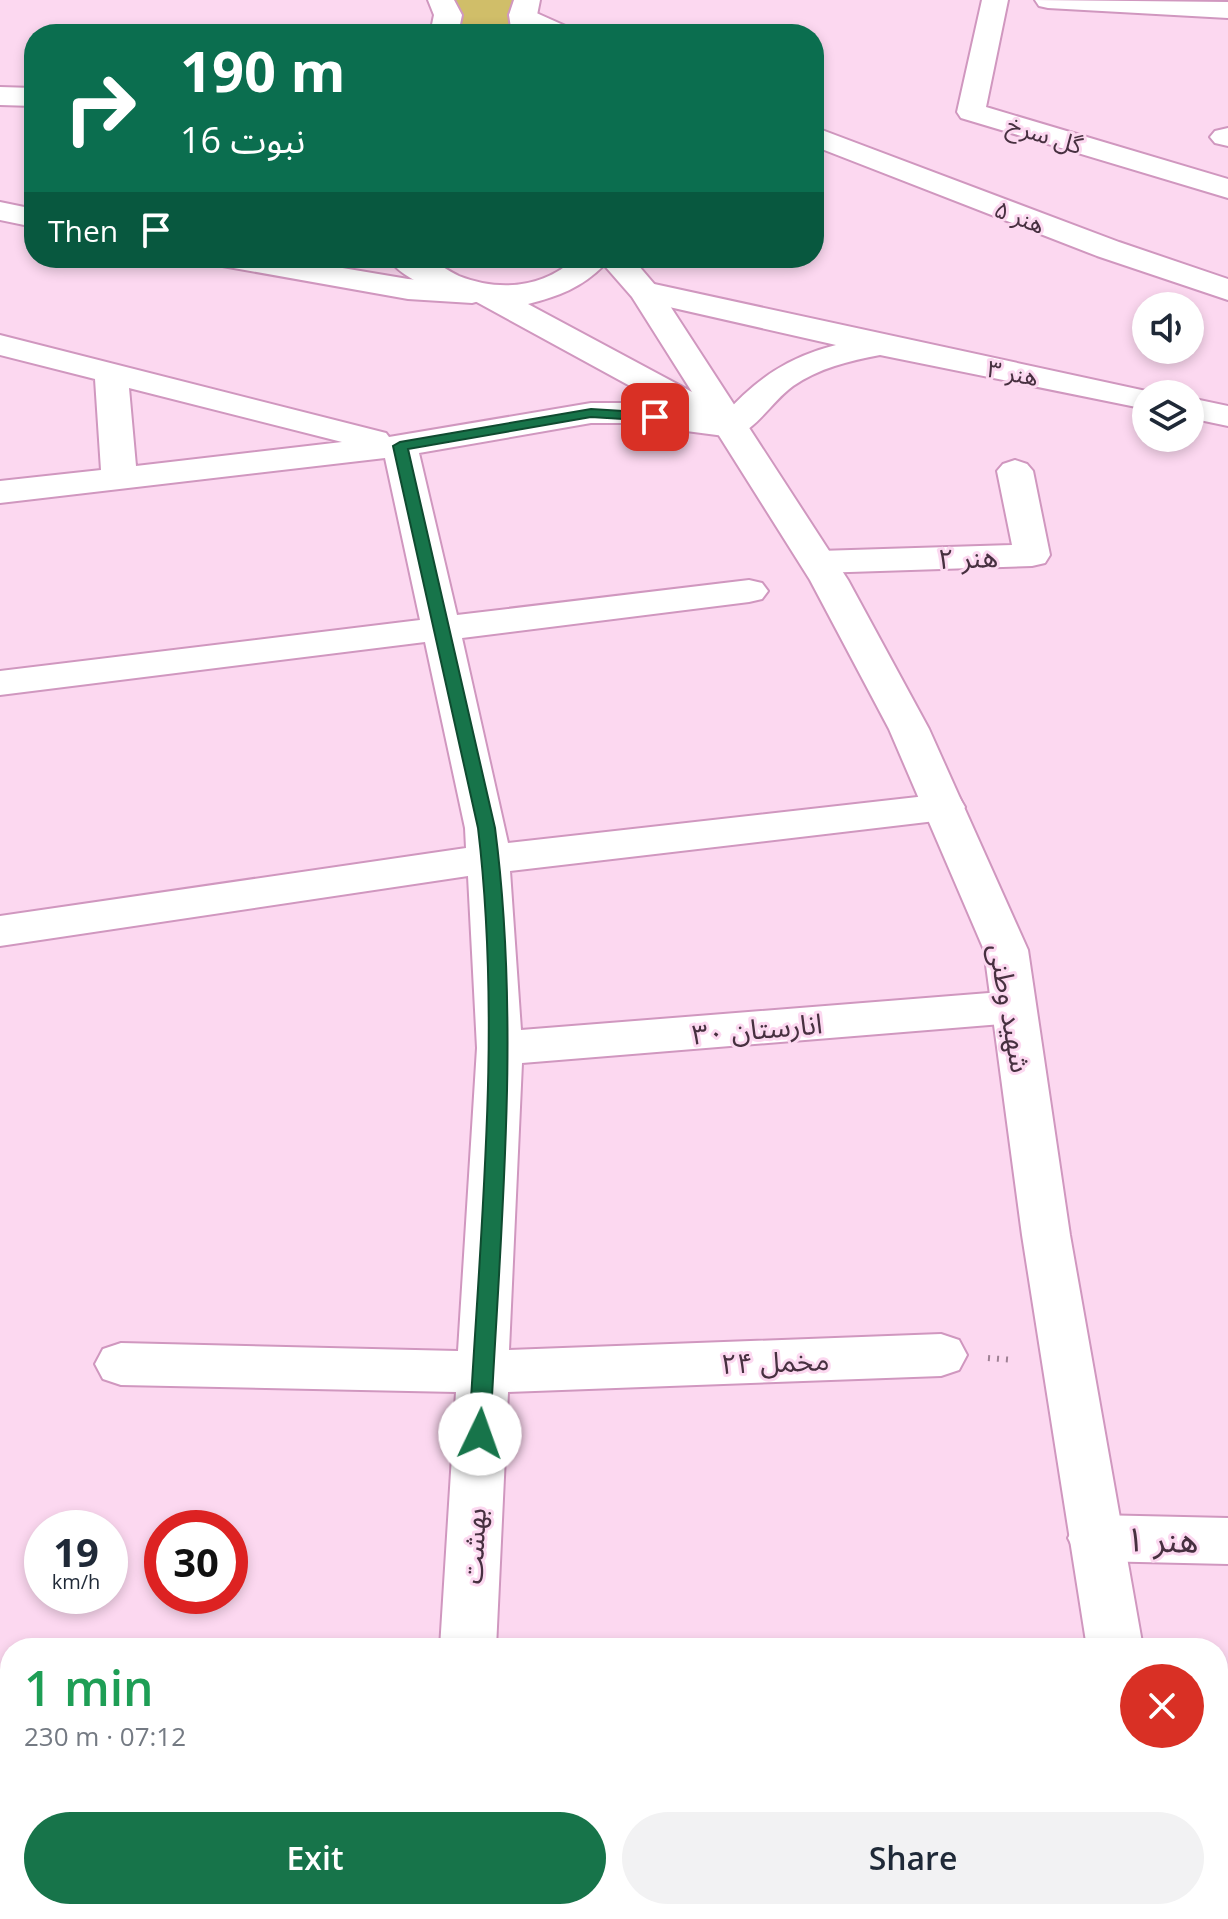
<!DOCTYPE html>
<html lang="en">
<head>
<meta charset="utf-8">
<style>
	:root { --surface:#fff; --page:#f2f2f3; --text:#1f2937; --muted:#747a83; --accent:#17744a }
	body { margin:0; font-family:"Open Sans","Noto Sans Arabic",sans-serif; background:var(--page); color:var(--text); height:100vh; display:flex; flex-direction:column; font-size:30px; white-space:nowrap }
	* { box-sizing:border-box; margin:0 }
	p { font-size:26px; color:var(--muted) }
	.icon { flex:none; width:44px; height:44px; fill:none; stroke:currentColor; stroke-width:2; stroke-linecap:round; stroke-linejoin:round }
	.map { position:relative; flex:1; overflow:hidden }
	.details { position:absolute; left:0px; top:1638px; width:1228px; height:282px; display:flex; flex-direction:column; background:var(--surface); border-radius:32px 32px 0 0; box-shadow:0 4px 12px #0003 }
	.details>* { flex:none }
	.guide { position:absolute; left:24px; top:24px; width:800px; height:244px; border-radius:32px; box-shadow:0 4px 12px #0003; background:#0b6e4f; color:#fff; overflow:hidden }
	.fabs { position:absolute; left:1132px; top:292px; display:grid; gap:16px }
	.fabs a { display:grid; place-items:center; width:72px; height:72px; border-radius:50%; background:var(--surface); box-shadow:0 4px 12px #0003; font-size:40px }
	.speed { position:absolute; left:24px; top:1510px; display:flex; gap:16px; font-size:40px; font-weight:700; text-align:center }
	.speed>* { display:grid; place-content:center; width:104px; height:104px; border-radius:50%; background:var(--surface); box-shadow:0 4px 12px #0003; line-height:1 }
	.speed small { font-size:20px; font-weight:400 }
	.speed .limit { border:12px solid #d22; background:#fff; color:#111 }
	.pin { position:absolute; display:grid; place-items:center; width:68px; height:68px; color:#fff; margin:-34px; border-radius:16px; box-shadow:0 4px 12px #0006 }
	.me { position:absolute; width:88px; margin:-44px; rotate:3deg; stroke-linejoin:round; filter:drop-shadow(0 0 6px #0008) }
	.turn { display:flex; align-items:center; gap:28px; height:168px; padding:0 24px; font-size:36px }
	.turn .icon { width:104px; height:104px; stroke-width:2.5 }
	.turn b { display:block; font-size:56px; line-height:68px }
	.then { display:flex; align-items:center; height:76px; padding:0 24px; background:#0003; gap:16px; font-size:30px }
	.round { display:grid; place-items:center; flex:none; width:84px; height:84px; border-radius:42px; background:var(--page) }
	.head { display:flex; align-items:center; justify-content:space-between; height:136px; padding:0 24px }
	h1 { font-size:48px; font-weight:600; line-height:60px; color:#1e9e55 }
	.primary-button { display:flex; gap:16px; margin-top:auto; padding:16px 24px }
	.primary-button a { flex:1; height:92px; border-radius:48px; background:var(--accent); color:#fff; font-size:32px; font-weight:600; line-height:92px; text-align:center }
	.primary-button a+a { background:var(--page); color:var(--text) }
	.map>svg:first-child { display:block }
</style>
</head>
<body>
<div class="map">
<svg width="1228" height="1919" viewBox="0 0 1228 1919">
	<rect width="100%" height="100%" fill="#fcd8f0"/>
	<!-- green -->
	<path fill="#d0be69" d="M453 0H518L509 34H458L463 18Z"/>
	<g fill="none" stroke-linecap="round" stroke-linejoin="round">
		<!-- minor casing -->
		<g stroke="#d097bf" stroke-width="4">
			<path id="minor" d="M982 0H1008L986 107 1228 179V198L961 118 957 112Z
				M523 7 570 28 574 34C551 34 524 36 509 15L513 9Z
				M0 87 34 88V106L0 105Z
				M814 127 1119 242 1228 279V300L1097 256 814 146Z
				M1228 128V146L1215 143 1210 137 1215 131Z
				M0 202 34 209V227L0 220Z
				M212 258H283L408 279 483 286 488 293 483 300 472 303 408 299 228 267 217 265Z
				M645 282 1160 394H1146V409L880 355C849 361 819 368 793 386 772 401 756 431 732 437L625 423H591L419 453 457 615 749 580 762 583 768 591 762 599 749 602 462 638 508 843 944 794 959 797 965 807 959 817 944 820 510 871 521 1030 1014 991 1030 996 1036 1007 1030 1018 1014 1023 522 1063 509 1350 941 1334 959 1340 967 1355 959 1370 941 1376 508 1392 496 1648H440L456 1392 121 1385 103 1379 95 1364 103 1349 121 1343 458 1351 477 1048 468 876 0 946V916L466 848 465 828 425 642 0 695V671L420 620 385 458 0 503V481L101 470 95 379 0 355V335L386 433 389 437 591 403H625L723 416C756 379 788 357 836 345L634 299 629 292 634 285ZM129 388 342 442 136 466Z
				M1190 398 1228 406V426L1190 418Z
				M1015 460 1027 464 1033 471 1050 555 1045 563 1032 566 819 573 806 570 801 562 806 554 819 551 1012 545 997 471 1003 464Z
				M1095 1515 1228 1518V1564L1095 1561 1076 1554 1068 1538 1076 1522Z
				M432 1910H494V1919H432Z"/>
		</g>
		<!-- major casing -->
		<g stroke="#d097bf" stroke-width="4">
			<path id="major" d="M428 0H454L462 15 458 34H430L434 15Z
				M514 0H540L537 15 540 34H512L509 15Z
				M1035 0 1228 2V18L1048 8 1039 6Z
				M388 258C399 258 416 255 426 258 437 262 448 271 459 276 500 292 543 288 576 258H632L661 292 848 580 929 729 1028 950 1070 1235 1143 1648H1087L1022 1235 984 950 889 729 810 580 718 434 473 300C446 294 405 283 388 258ZM604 265 632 297 692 392 528 304C559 296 581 288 604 265Z
				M1131 1910H1193L1195 1919H1133Z"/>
		</g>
		<!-- path -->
		<path stroke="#9e8194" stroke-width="6" stroke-dasharray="2 7" stroke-linecap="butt" d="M988 1358 1014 1360"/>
		<!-- minor -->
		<use href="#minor" fill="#fff" fill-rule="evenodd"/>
		<!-- major -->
		<use href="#major" fill="#fff" fill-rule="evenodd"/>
	</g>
	<!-- route -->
	<path fill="#17744a" stroke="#0f4b30" stroke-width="2" d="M591 409 655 413 662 417 655 421 591 417 408 449 495 828C521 1028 500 1232 490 1434L487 1440 480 1443 472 1440 469 1434C480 1232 502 1028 478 828L393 446 400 442Z"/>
	<g text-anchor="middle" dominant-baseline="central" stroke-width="6" stroke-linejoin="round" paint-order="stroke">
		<!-- far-street labels -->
		<g font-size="24" fill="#473040" stroke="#fcd8f0">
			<text transform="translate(1045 134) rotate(17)">گل سرخ</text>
			<text transform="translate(1020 216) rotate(21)">هنر ۵</text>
			<text transform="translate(1013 372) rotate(11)">هنر ۳</text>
		</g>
		<!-- street labels -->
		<g font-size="28" fill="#473040" stroke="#fcd8f0">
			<text transform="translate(968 557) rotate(-2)">هنر ۲</text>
			<text transform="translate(1011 1008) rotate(80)">شهید وطنی</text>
			<text transform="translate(757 1028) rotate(-5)">انارستان ۳۰</text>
			<text transform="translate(775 1361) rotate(-2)">مخمل ۲۴</text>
			<text transform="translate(473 1546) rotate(-87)">بهشت</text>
		</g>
		<!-- near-street labels -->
		<g font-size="34" fill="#473040" stroke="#fcd8f0">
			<text transform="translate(1162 1539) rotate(1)">هنر ۱</text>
		</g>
	</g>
</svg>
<div class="fabs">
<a><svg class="icon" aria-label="sound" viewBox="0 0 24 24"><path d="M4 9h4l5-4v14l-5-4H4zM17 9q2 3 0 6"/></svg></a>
<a><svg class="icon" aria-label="layers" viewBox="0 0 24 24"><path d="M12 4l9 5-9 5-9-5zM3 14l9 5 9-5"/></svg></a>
</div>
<div class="speed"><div>19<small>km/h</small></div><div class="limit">30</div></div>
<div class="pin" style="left:655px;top:417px;background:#d93025"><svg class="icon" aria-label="arrive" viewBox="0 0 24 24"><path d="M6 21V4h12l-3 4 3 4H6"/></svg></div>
<svg class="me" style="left:480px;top:1434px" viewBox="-20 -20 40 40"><circle r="19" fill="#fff"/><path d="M0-13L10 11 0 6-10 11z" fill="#17744a"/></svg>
<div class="guide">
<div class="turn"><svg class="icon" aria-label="right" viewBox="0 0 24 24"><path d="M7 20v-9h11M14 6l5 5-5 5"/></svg><div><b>190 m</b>نبوت 16</div></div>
<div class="then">Then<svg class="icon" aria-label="arrive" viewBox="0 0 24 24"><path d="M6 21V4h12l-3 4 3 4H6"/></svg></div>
</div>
<section class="details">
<div class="head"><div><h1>1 min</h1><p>230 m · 07:12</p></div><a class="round" style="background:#d93025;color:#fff"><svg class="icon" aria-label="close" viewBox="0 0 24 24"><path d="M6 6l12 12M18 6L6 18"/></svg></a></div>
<div class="primary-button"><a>Exit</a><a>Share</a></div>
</section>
</div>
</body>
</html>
